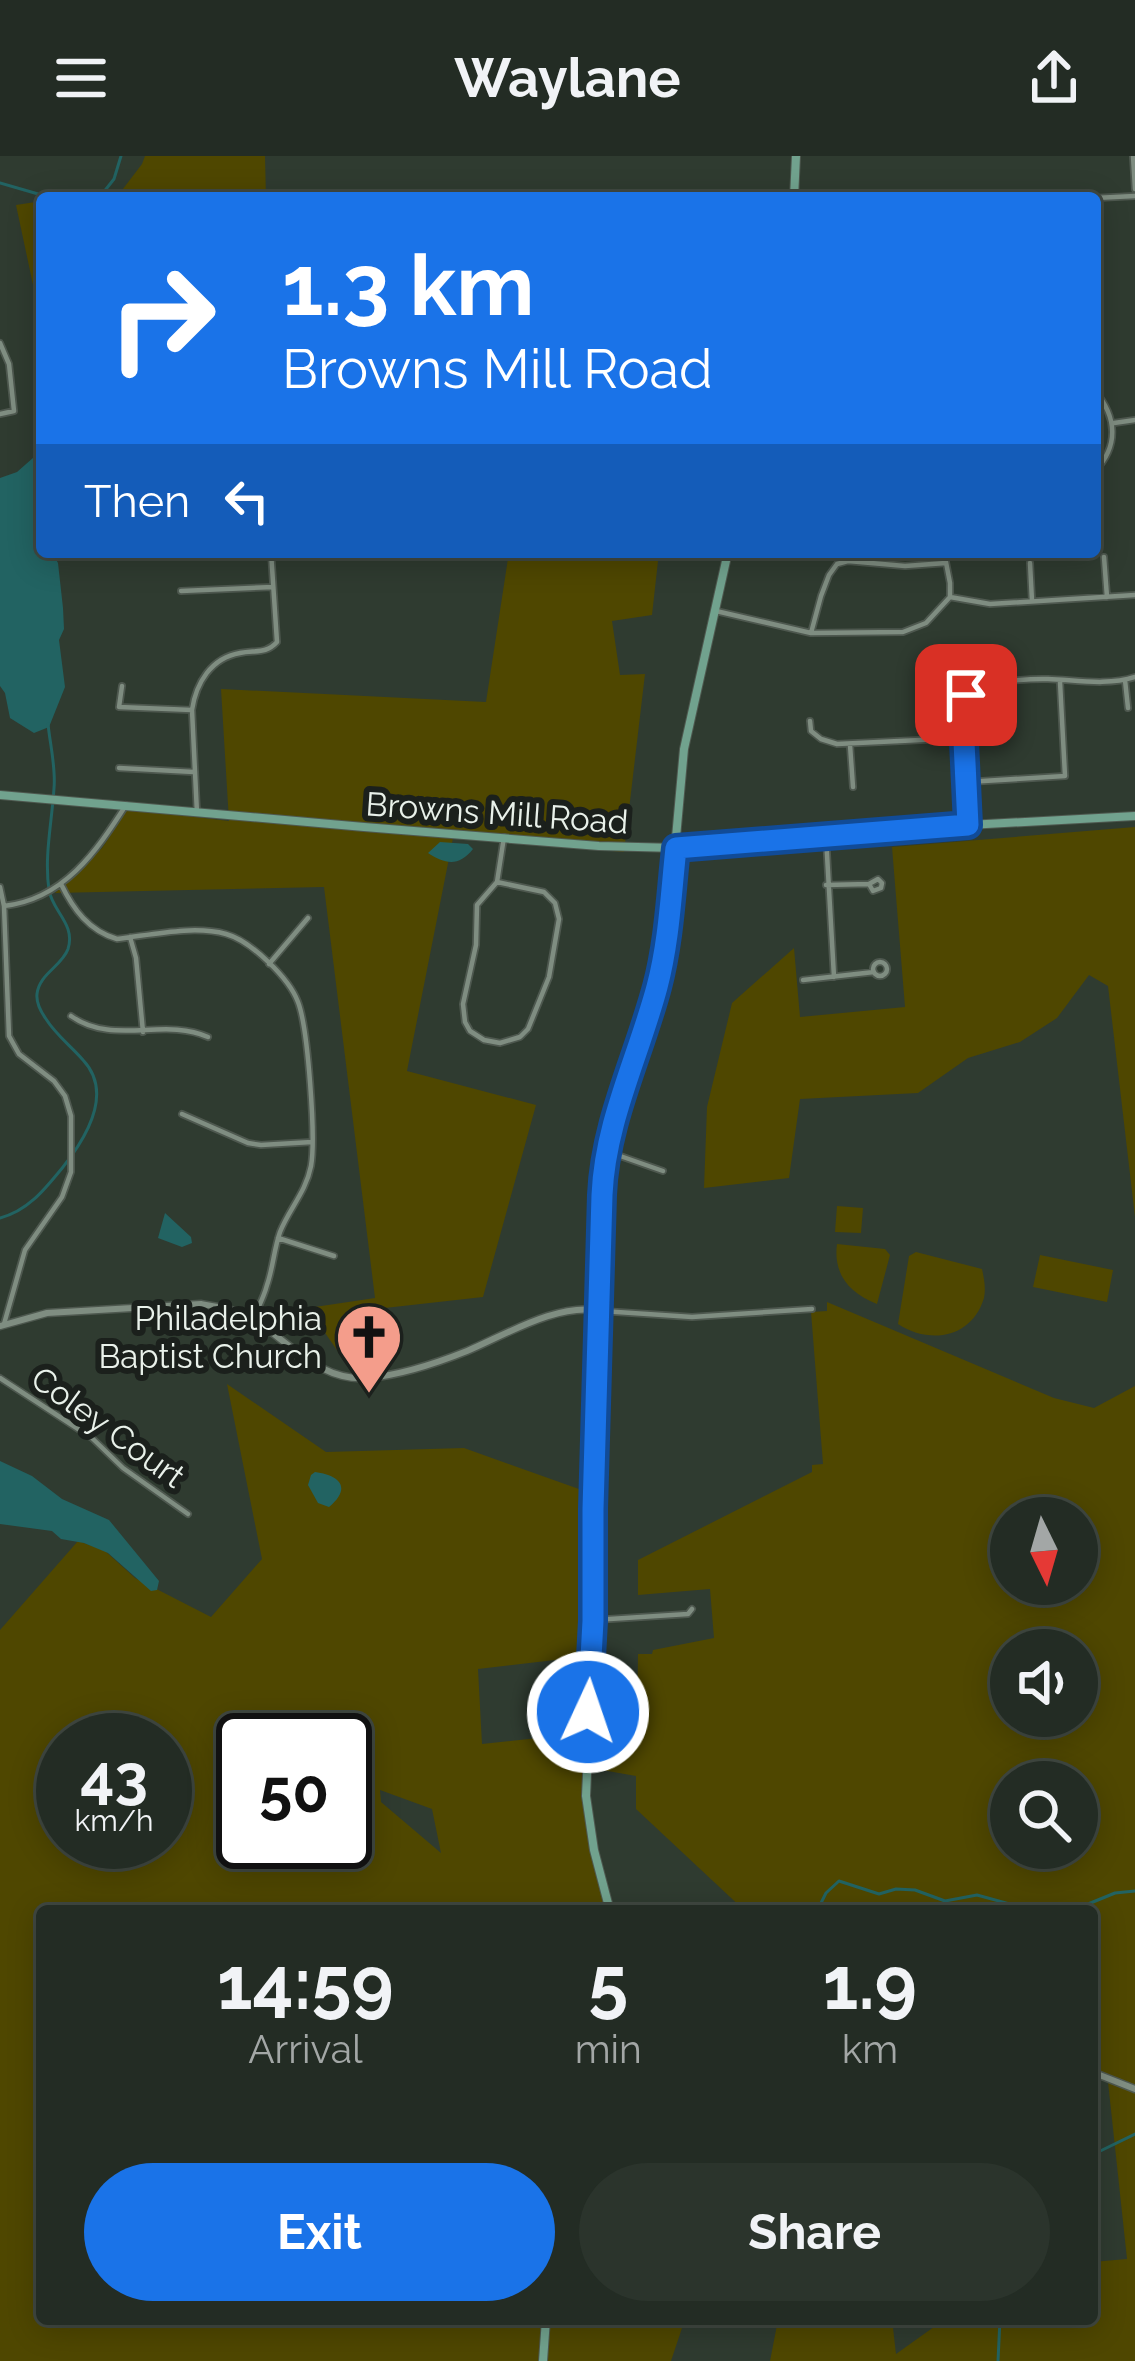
<!DOCTYPE html>
<html lang="en">
<head>
<meta charset="utf-8">
<style>
	:root { --surface:#232c24; --page:#2b342c; --text:#f1f3f6; --muted:#a3a7a6; --line:#404841; --accent:#1a73e8 }
	body { margin:0; font-family:Raleway,sans-serif; background:var(--page); color:var(--text); height:100vh; display:flex; flex-direction:column; font-size:45px; white-space:nowrap }
	* { box-sizing:border-box; margin:0 }
	p { font-size:39px; color:var(--muted) }
	.icon { flex:none; width:66px; height:66px; fill:none; stroke:currentColor; stroke-width:2; stroke-linecap:round; stroke-linejoin:round }
	.map { position:relative; flex:1; overflow:hidden }
	.drawer { position:absolute; left:36px; top:1749px; width:1062px; height:420px; display:flex; flex-direction:column; background:var(--surface); border-radius:12px; box-shadow:0 6px 30px #0003,0 0 0 3px var(--line) }
	.drawer>* { flex:none }
	.banner { position:absolute; left:36px; top:36px; width:1065px; height:366px; border-radius:12px; box-shadow:0 6px 30px #0003,0 0 0 3px var(--line); background:#1a73e8; color:#fff; overflow:hidden }
	.needle { width:78px; rotate:175deg }
	.tools { position:absolute; left:990px; top:1341px; display:grid; gap:24px }
	.tools a { display:grid; place-items:center; width:108px; height:108px; border-radius:50%; background:var(--surface); box-shadow:0 6px 30px #0003,0 0 0 3px var(--line); font-size:60px }
	.speed { position:absolute; left:36px; top:1557px; display:flex; gap:24px; font-size:60px; font-weight:700; text-align:center }
	.speed>* { display:grid; place-content:center; width:156px; height:156px; border-radius:50%; background:var(--surface); box-shadow:0 6px 30px #0003,0 0 0 3px var(--line); line-height:1 }
	.speed small { font-size:30px; font-weight:400 }
	.speed .limit { border:6px solid #111; border-radius:18px; background:#fff; color:#111 }
	.pin { position:absolute; display:grid; place-items:center; width:102px; height:102px; color:#fff; margin:-51px; border-radius:24px; box-shadow:0 6px 18px #0006 }
	.me { position:absolute; width:132px; margin:-66px; rotate:3deg; stroke-linejoin:round; filter:drop-shadow(0 0 9px #0008) }
	.turn { display:flex; align-items:center; gap:42px; height:252px; padding:0 48px; font-size:54px }
	.turn .icon { width:156px; height:156px; stroke-width:2.5 }
	.turn b { display:block; font-size:84px; line-height:102px }
	.then { display:flex; align-items:center; height:114px; padding:0 48px; background:#0003; gap:24px; font-size:45px }
	.eta { display:flex; justify-content:space-evenly; align-items:center; height:204px; text-align:center }
	.eta b { font-size:72px; font-weight:700; line-height:84px }
	.action { display:flex; gap:24px; margin-top:auto; padding:24px 48px }
	.action a { flex:1; height:138px; border-radius:72px; background:var(--accent); color:#fff; font-size:48px; font-weight:700; line-height:138px; text-align:center }
	.action a+a { background:var(--page); color:var(--text) }
	header { display:flex; justify-content:space-between; align-items:center; height:156px; padding:0 48px; background:var(--surface); font-size:54px; font-weight:700 }
	.map>svg:first-child { display:block }
</style>
</head>
<body>
<header><svg class="icon" aria-label="menu" viewBox="0 0 24 24"><path d="M4 6h16M4 12h16M4 18h16"/></svg>Waylane<svg class="icon" aria-label="share" viewBox="0 0 24 24"><path d="M12 15V3M7 8l5-5 5 5M5 13v7h14v-7"/></svg></header>
<div class="map">
<svg width="1135" height="2205" viewBox="0 0 1135 2205">
	<rect width="100%" height="100%" fill="#2f3b30"/>
	<!-- green -->
	<path fill="#4f4700" fill-rule="evenodd" d="M145 0H265L266 42H116L142 8Z
		M42 45V171L16 49Z
		M509 396H659L652 459 612 465 620 519 645 518 624 696 453 682 407 915 536 949 483 1141 376 1153 389 1214 354 1219 308 1152 375 1142 324 731 55 737 102 692 128 653 229 665 221 533 486 546Z
		M1135 671V1061L1108 830 1089 819 1057 862 1020 886 968 902 918 937 800 943 789 1022 704 1032 707 951 732 847 794 792 800 861 905 851 892 691Z
		M837 1050 863 1052 861 1077 835 1076Z
		M837 1088 885 1093 890 1099 877 1148C849 1137 833 1118 837 1088Z
		M916 1096 982 1113C984 1122 986 1132 984 1142 972 1182 930 1189 898 1168L909 1100Z
		M1040 1099 1113 1114 1107 1146 1033 1131Z
		M827 1146 1054 1242 1094 1252 1135 1230V2205H770L777 2169 799 2163H892L896 2198 945 2163H1092V2106L1127 2103 1108 1926 1115 1929 1114 1921 1092 1911V1755H745L636 1653V1620L602 1614 595 1580 637 1570 638 1498H652L653 1494 714 1482 710 1433 638 1439V1404L812 1316V1309L823 1308 811 1156 827 1155ZM1011 1362H1077V1428H1011ZM1011 1494H1077V1560H1011ZM1011 1626H1077V1692H1011Z
		M227 1228 326 1296 464 1292 593 1338 589 1500 478 1513 482 1588 583 1577 593 1688 611 1755H42V2163H685L671 2205H0V1474L78 1385 104 1394 135 1422 211 1461 262 1403ZM314 1562 316 1584H345V1686H243V1601L233 1600 230 1570ZM63 1584H165V1686H63ZM380 1634 432 1653 441 1697 381 1646Z"/>
	<!-- water -->
	<path fill="#226362" d="M42 294V396H52L58 407 63 452 64 473 59 484 65 531 49 571 34 577 10 562 5 537 0 530V322L17 316Z
		M440 686 468 688 473 693C459 711 445 708 428 697Z
		M165 1057 191 1081 192 1087 182 1091 158 1082Z
		M0 1305 32 1320 62 1343 109 1364 159 1425 157 1434 151 1435 108 1397 84 1387 61 1383 52 1375 0 1368Z
		M315 1316C340 1319 352 1332 329 1351L318 1347 308 1329 311 1319Z"/>
	<g fill="none" stroke-linecap="round" stroke-linejoin="round">
		<!-- stream -->
		<path stroke="#226362" stroke-width="3" d="M0 27 45 40 59 39 67 42
			M99 42 114 23 121 0
			M0 1062C28 1055 45 1033 63 1011 86 982 114 937 83 904 71 890 56 879 46 863 41 856 36 847 37 838 39 818 62 810 68 793 76 768 52 755 49 734 44 700 52 666 54 632 56 612 50 588 48 568
			M817 1755 826 1737 839 1725 879 1738 896 1733 915 1734 945 1745 977 1739 1035 1755
			M1071 1755 1115 1737 1135 1735
			M1092 1999 1135 1978
			M998 2205 1000 2163"/>
		<!-- minor casing -->
		<g stroke="#4e584f" stroke-width="8">
			<path id="minor" d="M1133 0 1135 33
				M1095 42 1135 40
				M0 187 9 208 14 255 0 258
				M1095 235C1117 261 1119 290 1095 315
				M1114 267 1135 264
				M1104 401 1107 441
				M1030 407 1032 445
				M181 435 273 431
				M950 441 990 448 1135 439
				M716 455 811 477 903 476 926 467 950 441V427L944 396
				M811 477 821 440 829 419 837 408 848 405 905 410 946 407
				M1125 524 1128 552
				M122 530 119 551 192 554
				M810 565 811 575 821 583 837 588 962 582
				M850 589 853 631
				M119 612 194 616
				M967 626 1065 620 1060 526
				M197 657 192 554C196 527 211 502 240 497 256 494 266 498 277 486L271 396
				M968 669 964 586 959 557 966 539 980 527C1003 526 1026 522 1048 523 1076 524 1107 530 1135 521
				M826 681 834 821
				M497 726 544 736 555 747 559 763 549 821 528 873 520 881 500 887 484 884 470 875 465 866 463 848 476 789 477 749 497 726 504 681
				M61 728C73 753 89 775 117 783 151 779 193 769 226 778 251 785 289 822 298 846 308 872 316 982 311 1010 306 1036 289 1053 280 1076 274 1093 273 1112 267 1129 264 1141 258 1152 253 1163
				M826 729 869 728 878 723 882 727 881 732 873 735 869 728
				M0 731 4 750 9 880 19 898 54 925 65 940 71 960V1016L62 1041 25 1094 4 1168
				M4 750C64 743 96 696 126 649
				M130 781 136 802 143 876
				M873 813a7 7 0 1 1 14 0a7 7 0 1 1-14 0Z
				M269 808 308 762
				M803 824 874 816
				M71 860C113 890 164 861 208 881
				M182 958 248 987 261 989 312 986
				M606 995 663 1015
				M278 1082 334 1100
				M602 1155 692 1161 812 1153
				M0 1222 92 1282 123 1312 188 1358
				M594 1464 688 1458 692 1453"/>
		</g>
		<!-- tertiary casing -->
		<g stroke="#4e584f" stroke-width="9">
			<path id="tertiary" d="M0 1170 47 1157 201 1148C219 1151 239 1154 254 1164 291 1187 320 1226 368 1222 401 1219 437 1207 467 1195 505 1179 559 1146 600 1155
				M1092 1916 1135 1933"/>
		</g>
		<!-- secondary casing -->
		<g stroke="#4e584f" stroke-width="10">
			<path id="secondary" d="M794 42 796 0
				M0 639 364 671 599 690 676 692 968 669 1135 660
				M610 1755 594 1694 586 1640 594 1464 593 1353 603 1030 612 967 658 828 669 759 684 593 728 396
				M543 2205 546 2163"/>
		</g>
		<!-- minor -->
		<use href="#minor" stroke="#7f8d81" stroke-width="4.5"/>
		<!-- tertiary -->
		<use href="#tertiary" stroke="#7f8d81" stroke-width="6"/>
		<!-- secondary -->
		<use href="#secondary" stroke="#71a28e" stroke-width="8"/>
	</g>
	<g fill="none" stroke-linecap="round" stroke-linejoin="round">
		<!-- route casing -->
		<g stroke="#114b97" stroke-width="30">
			<path id="route" d="M588 1556 593 1465V1353L602 1039C605 966 638 902 657 831 669 786 671 738 676 692L968 669 964 586 959 557 966 539"/>
		</g>
		<!-- route -->
		<use href="#route" stroke="#1a73e8" stroke-width="21"/>
	</g>
	<!-- icons -->
	<defs>
		<g id="church-pin" transform="scale(3.45)"><path d="M0 17L-7.5 6A9.5 9.5 0 1 1 7.5 6Z" fill="#f49d8b" stroke="#1b201c"/><path d="M-1.2-6h2.4v3.5h3.3v2.4h-3.3V6h-2.4V-.1h-3.3v-2.4h3.3Z" fill="#111"/></g>
	</defs>
	<g fill-rule="evenodd">
		<use href="#church-pin" x="369" y="1181"/>
	</g>
	<g text-anchor="middle" dominant-baseline="central" stroke-width="12" stroke-linejoin="round" paint-order="stroke">
		<!-- street labels -->
		<g font-size="33" fill="#e9f1ea" stroke="#1b201c">
			<text transform="translate(497 657) rotate(4)">Browns Mill Road</text>
			<text transform="translate(108 1271) rotate(36)">Coley Court</text>
		</g>
		<!-- poi labels -->
		<g font-size="33" fill="#e9f1ea" stroke="#1b201c" text-anchor="end">
			<text x="322" y="1162">Philadelphia<tspan x="322" dy="38">Baptist Church</tspan></text>
		</g>
	</g>
</svg>
<div class="tools">
<a><svg class="needle" viewBox="-14 -14 28 28"><path d="M0-13l5 13h-10z" fill="#e53935"/><path d="M0 13l5-13h-10z" fill="#a3a7a6"/></svg></a>
<a><svg class="icon" aria-label="sound" viewBox="0 0 24 24"><path d="M4 9h4l5-4v14l-5-4H4zM17 9q2 3 0 6"/></svg></a>
<a><svg class="icon" aria-label="search" viewBox="0 0 24 24"><circle cx="10" cy="10" r="6"/><path d="M15 15l6 6"/></svg></a>
</div>
<div class="speed"><div>43<small>km/h</small></div><div class="limit">50</div></div>
<div class="pin" style="left:966px;top:539px;background:#d93025"><svg class="icon" aria-label="arrive" viewBox="0 0 24 24"><path d="M6 21V4h12l-3 4 3 4H6"/></svg></div>
<svg class="me" style="left:588px;top:1556px" viewBox="-20 -20 40 40"><circle r="17" fill="#1a73e8" stroke="#fff" stroke-width="3"/><path d="M0-11L8 9 0 5-8 9z" fill="#fff"/></svg>
<div class="banner">
<div class="turn"><svg class="icon" aria-label="right" viewBox="0 0 24 24"><path d="M7 20v-9h11M14 6l5 5-5 5"/></svg><div><b>1.3 km</b>Browns Mill Road</div></div>
<div class="then">Then<svg class="icon" aria-label="left" viewBox="0 0 24 24"><path d="M17 20v-9H6M10 6l-5 5 5 5"/></svg></div>
</div>
<section class="drawer">
<div class="eta">
<div><b>14:59</b><p>Arrival</p></div>
<div><b>5</b><p>min</p></div>
<div><b>1.9</b><p>km</p></div>
</div>
<div class="action"><a>Exit</a><a>Share</a></div>
</section>
</div>
</body>
</html>
